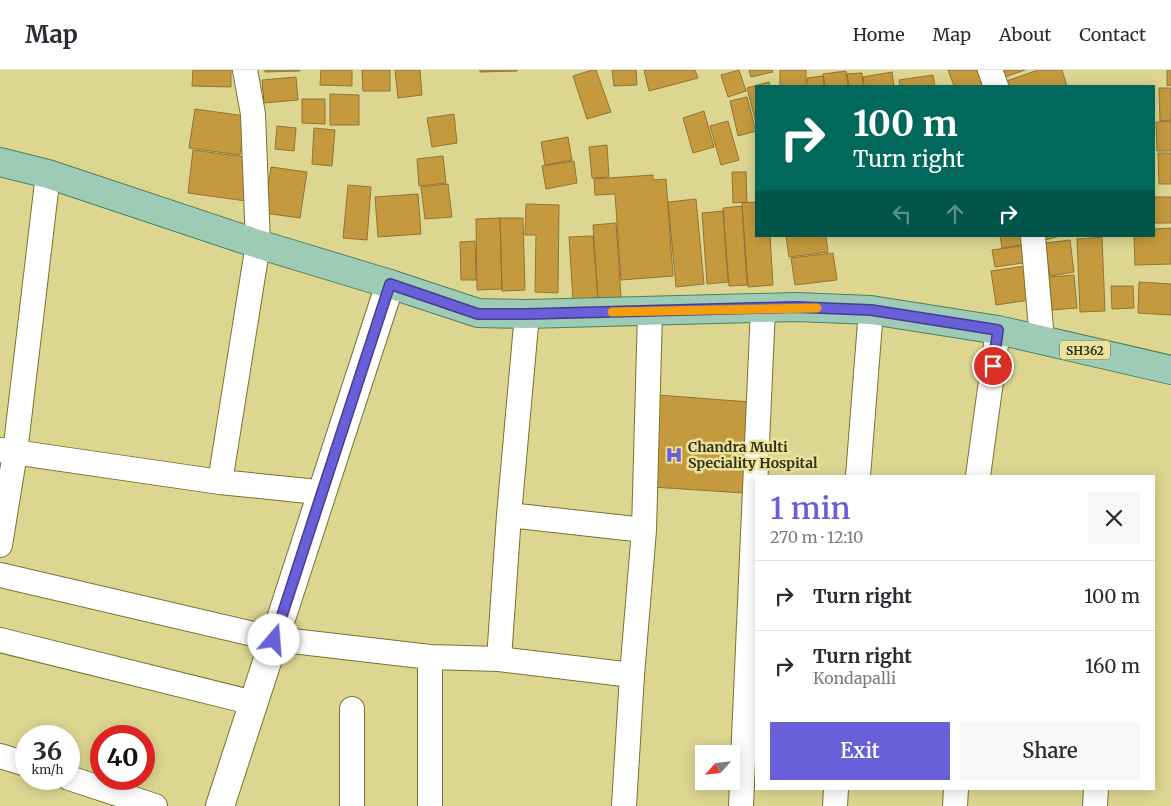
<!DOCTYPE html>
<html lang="en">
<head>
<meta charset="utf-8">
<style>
	:root { --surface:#fff; --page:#f7f7f7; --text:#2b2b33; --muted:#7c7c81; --line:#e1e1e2; --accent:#695fd9 }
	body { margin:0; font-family:Merriweather,serif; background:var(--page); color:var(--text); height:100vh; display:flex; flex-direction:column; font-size:19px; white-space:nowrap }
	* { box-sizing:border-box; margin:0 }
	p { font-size:16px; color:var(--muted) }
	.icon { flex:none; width:28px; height:28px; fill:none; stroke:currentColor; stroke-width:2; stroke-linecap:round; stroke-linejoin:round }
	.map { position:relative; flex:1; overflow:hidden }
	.sheet { position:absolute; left:755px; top:405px; width:400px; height:315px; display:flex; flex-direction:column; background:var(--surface); border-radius:0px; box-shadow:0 2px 12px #0003 }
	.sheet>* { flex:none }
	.banner { position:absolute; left:755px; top:15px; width:400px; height:152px; border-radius:0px; box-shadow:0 2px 12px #0003; background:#00695c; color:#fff; overflow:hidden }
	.needle { width:32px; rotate:243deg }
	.fabs { position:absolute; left:695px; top:675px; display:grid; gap:10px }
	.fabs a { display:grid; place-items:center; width:45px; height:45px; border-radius:0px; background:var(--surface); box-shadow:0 2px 12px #0003; font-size:25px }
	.speed { position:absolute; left:15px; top:655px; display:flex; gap:10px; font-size:25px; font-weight:700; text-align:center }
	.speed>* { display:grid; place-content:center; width:65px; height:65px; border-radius:50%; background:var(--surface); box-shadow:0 2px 12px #0003; line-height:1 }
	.speed small { font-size:12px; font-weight:400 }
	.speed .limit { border:8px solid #d22; background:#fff; color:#111 }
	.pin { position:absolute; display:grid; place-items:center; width:42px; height:42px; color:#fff; margin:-21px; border:2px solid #fff; border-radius:50%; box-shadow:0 1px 5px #0007 }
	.me { position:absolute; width:55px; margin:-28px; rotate:18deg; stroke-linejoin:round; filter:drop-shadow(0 0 4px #0008) }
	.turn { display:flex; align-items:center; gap:18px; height:105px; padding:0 15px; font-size:22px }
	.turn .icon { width:65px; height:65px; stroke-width:2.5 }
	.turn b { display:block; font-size:35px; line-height:42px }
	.lanes { display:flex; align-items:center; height:48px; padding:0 15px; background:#0003; justify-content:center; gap:25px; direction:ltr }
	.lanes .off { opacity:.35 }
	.round { display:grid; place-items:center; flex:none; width:52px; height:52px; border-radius:0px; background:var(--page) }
	.summary { display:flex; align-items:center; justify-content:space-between; height:85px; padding:0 15px }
	h1 { font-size:30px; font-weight:600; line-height:38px; color:var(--accent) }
	.button { display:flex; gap:10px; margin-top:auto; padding:10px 15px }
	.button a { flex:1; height:58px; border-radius:0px; background:var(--accent); color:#fff; font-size:20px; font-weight:600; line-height:58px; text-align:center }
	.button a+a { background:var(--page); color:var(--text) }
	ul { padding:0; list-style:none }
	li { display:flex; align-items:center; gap:15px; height:70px; padding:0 15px; border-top:1px solid var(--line) }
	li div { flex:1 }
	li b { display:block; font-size:19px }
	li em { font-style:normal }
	header { display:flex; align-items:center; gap:30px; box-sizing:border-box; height:70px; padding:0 25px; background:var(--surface); border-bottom:1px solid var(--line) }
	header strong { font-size:24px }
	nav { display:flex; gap:28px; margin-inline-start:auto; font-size:18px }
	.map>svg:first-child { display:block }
</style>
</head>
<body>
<header>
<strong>Map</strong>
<nav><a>Home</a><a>Map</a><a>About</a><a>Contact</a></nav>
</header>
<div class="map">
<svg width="1171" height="736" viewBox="0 0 1171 736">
	<rect width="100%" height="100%" fill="#ddd691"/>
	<!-- building -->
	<path fill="#c59a3e" stroke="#927335" d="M193 0H231V17L192 16Z
		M265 0H300V1L265 2Z
		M321 0H352V16L320 15Z
		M362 0H390V21H363Z
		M395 0H420L422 25 398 28Z
		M480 0H517V1L480 2Z
		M592 0H596L611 42 587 49 573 6Z
		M612 0H636L637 15 614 16Z
		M644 0H695L698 8 649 21Z
		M739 0 746 21 728 27 721 5Z
		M749 0H772L773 2 751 7Z
		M780 0H806V16H780Z
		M948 0H986L991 14 983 16H954Z
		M996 0H1025L999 9Z
		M1038 0H1062L1067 16H999L998 14Z
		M1167 0H1171V15L1167 16Z
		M846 1 848 16H825L823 4Z
		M892 2 894 16H864L863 7Z
		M862 3 863 16H849L847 4Z
		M933 5 935 16H900L899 10Z
		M823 6 824 16H808L807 8Z
		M296 7 298 30 264 33 262 10Z
		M769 12 770 16H756V53L747 18Z
		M1159 18H1171V50L1160 51Z
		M330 24 359 25V55H330Z
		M747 27 756 61 738 66 730 31Z
		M302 29H325V54L302 53Z
		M195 39 245 46 240 85 189 78Z
		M704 41 714 77 693 83 683 48Z
		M454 44 457 73 432 77 427 48Z
		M728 51 739 90 721 95 710 56Z
		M1171 51V81H1157L1156 52Z
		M277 56 296 58 294 81 275 79Z
		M314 58 335 60 332 96 312 94Z
		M568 67 572 90 545 95 541 72Z
		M607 75 609 107 592 108 589 77Z
		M193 80 252 88 246 131 188 123Z
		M1158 83H1171V114H1159Z
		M443 86 446 113 419 116 417 89Z
		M574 91 577 113 546 119 542 96Z
		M271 97 307 102 300 148 264 143Z
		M732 102H746L747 132 733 133Z
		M653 105V110L666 109 673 206 621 210 615 124 595 125 594 109Z
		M448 114 452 147 425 149 421 117Z
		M348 115 371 117 367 170 343 168Z
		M418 124 421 164 378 167 375 127Z
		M1154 127H1171V153H1154Z
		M696 129 704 214 676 217 668 132Z
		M756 132V166H770L773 215 748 217 742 133Z
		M526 134 559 135 558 223 535 222 536 165H525Z
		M742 136 747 215 729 216 723 138Z
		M723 141 728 212 707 214 702 143Z
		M500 148 502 219 477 220 476 149Z
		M500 148H523L525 220 502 221Z
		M616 153 621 227 598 228 593 155Z
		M1171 158V194L1135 195 1134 166H1154V159Z
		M593 166 598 229 573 231 569 167Z
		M786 166H826L828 182 789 187Z
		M1000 166H1026L1027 174 1002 178Z
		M1044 166H1060L1045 170Z
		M1102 167 1105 241 1080 242 1077 169Z
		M1070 170 1074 202 1050 206 1045 173Z
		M475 171 476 210H461L460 172Z
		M1028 175 1030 192 995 197 992 180Z
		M833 183 837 210 795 215 791 188Z
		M1025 196 1030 230 996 235 991 201Z
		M1074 205 1077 238 1052 240 1049 207Z
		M1139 212 1171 214V245L1138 243Z
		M1111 216H1133L1134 238 1112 239Z
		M658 325 750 332 743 423 652 417Z"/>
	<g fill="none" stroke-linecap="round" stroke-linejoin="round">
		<!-- minor casing -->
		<g stroke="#7a722f" stroke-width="26">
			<path id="minor" d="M990 0 996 16
				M1033 166 1042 270
				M0 380 220 412 308 421 322 424
				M858 406 871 240
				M978 406 998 260
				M220 412 258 174 253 44 245 0
				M509 445 644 460
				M0 475 15 383 48 104
				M0 505 275 569 430 587 499 589 632 605
				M0 570 254 633
				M430 587V736
				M499 589 509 445 527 244
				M352 639V736
				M0 686 26 694
				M69 708 155 736
				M624 736 632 605 644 460 650 242
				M741 736 763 238
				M835 736 836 719
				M955 736 956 719
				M1095 736 1096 719"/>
		</g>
		<!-- tertiary casing -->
		<g stroke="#7a722f" stroke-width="30">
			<path id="tertiary" d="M220 736 390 214"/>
		</g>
		<!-- primary casing -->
		<g stroke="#4e7f5e" stroke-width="30">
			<path id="primary" d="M0 92 48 104 258 174 390 214 478 243 527 244 796 237 871 240 998 260 1171 300"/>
		</g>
		<!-- minor -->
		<use href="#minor" stroke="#fff" stroke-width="24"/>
		<!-- tertiary -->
		<use href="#tertiary" stroke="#fff" stroke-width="28"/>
		<!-- primary -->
		<use href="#primary" stroke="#9dcbb6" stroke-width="28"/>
	</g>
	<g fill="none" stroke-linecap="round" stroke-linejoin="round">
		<!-- route casing -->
		<g stroke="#443e8d" stroke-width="12">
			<path id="route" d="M274 570 390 214 478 244H527L796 237 871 240 998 260 993 296"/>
		</g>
		<!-- route -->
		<use href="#route" stroke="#695fd9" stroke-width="9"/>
		<!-- slow -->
		<path stroke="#f59e0b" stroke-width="9" d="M612 242 817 238"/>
	</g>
	<!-- icons -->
	<defs>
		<g id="hospital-bare" transform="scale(1.35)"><path d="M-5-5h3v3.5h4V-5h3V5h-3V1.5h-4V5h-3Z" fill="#695fd9" stroke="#eae39e" stroke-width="2.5" paint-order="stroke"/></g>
	</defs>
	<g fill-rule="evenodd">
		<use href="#hospital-bare" x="674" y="385"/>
	</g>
	<g text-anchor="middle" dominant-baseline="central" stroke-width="5" stroke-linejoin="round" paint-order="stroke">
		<!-- shield labels -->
		<rect fill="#eae39e" stroke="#6b673f" stroke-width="1" x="1060" y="270.5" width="50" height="19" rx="4"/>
		<g font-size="12" font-weight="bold" fill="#353216">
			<text x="1085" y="280">SH362</text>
		</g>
		<!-- poi labels -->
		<g font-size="14" font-weight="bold" fill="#353216" stroke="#eae39e" text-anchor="start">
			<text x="688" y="377">Chandra Multi<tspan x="688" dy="16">Speciality Hospital</tspan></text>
		</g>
	</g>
</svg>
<div class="fabs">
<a><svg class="needle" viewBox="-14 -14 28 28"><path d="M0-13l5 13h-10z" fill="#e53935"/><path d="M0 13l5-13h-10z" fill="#7c7c81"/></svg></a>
</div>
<div class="speed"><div>36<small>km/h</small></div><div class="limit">40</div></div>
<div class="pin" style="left:993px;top:296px;background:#d93025"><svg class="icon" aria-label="arrive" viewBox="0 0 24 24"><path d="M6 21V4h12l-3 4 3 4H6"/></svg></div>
<svg class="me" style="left:274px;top:570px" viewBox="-20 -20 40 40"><circle r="19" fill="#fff"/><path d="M0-13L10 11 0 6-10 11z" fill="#695fd9"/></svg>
<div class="banner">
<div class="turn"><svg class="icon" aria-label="right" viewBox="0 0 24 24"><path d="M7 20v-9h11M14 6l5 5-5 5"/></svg><div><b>100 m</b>Turn right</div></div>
<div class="lanes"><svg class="icon off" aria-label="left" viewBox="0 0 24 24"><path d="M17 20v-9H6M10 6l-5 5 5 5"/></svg><svg class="icon off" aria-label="ahead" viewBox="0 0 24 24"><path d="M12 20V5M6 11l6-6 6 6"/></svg><svg class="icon" aria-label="right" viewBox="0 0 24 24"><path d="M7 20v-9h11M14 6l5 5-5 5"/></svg></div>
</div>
<section class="sheet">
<div class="summary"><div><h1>1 min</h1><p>270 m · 12:10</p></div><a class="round"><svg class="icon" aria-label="close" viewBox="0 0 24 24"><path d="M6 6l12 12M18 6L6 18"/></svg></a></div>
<ul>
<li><svg class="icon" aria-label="right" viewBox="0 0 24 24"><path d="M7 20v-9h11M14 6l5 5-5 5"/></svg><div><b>Turn right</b></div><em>100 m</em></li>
<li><svg class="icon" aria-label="right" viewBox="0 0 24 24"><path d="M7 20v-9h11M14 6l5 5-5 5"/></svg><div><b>Turn right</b><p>Kondapalli</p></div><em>160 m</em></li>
</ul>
<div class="button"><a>Exit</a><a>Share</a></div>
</section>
</div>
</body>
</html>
